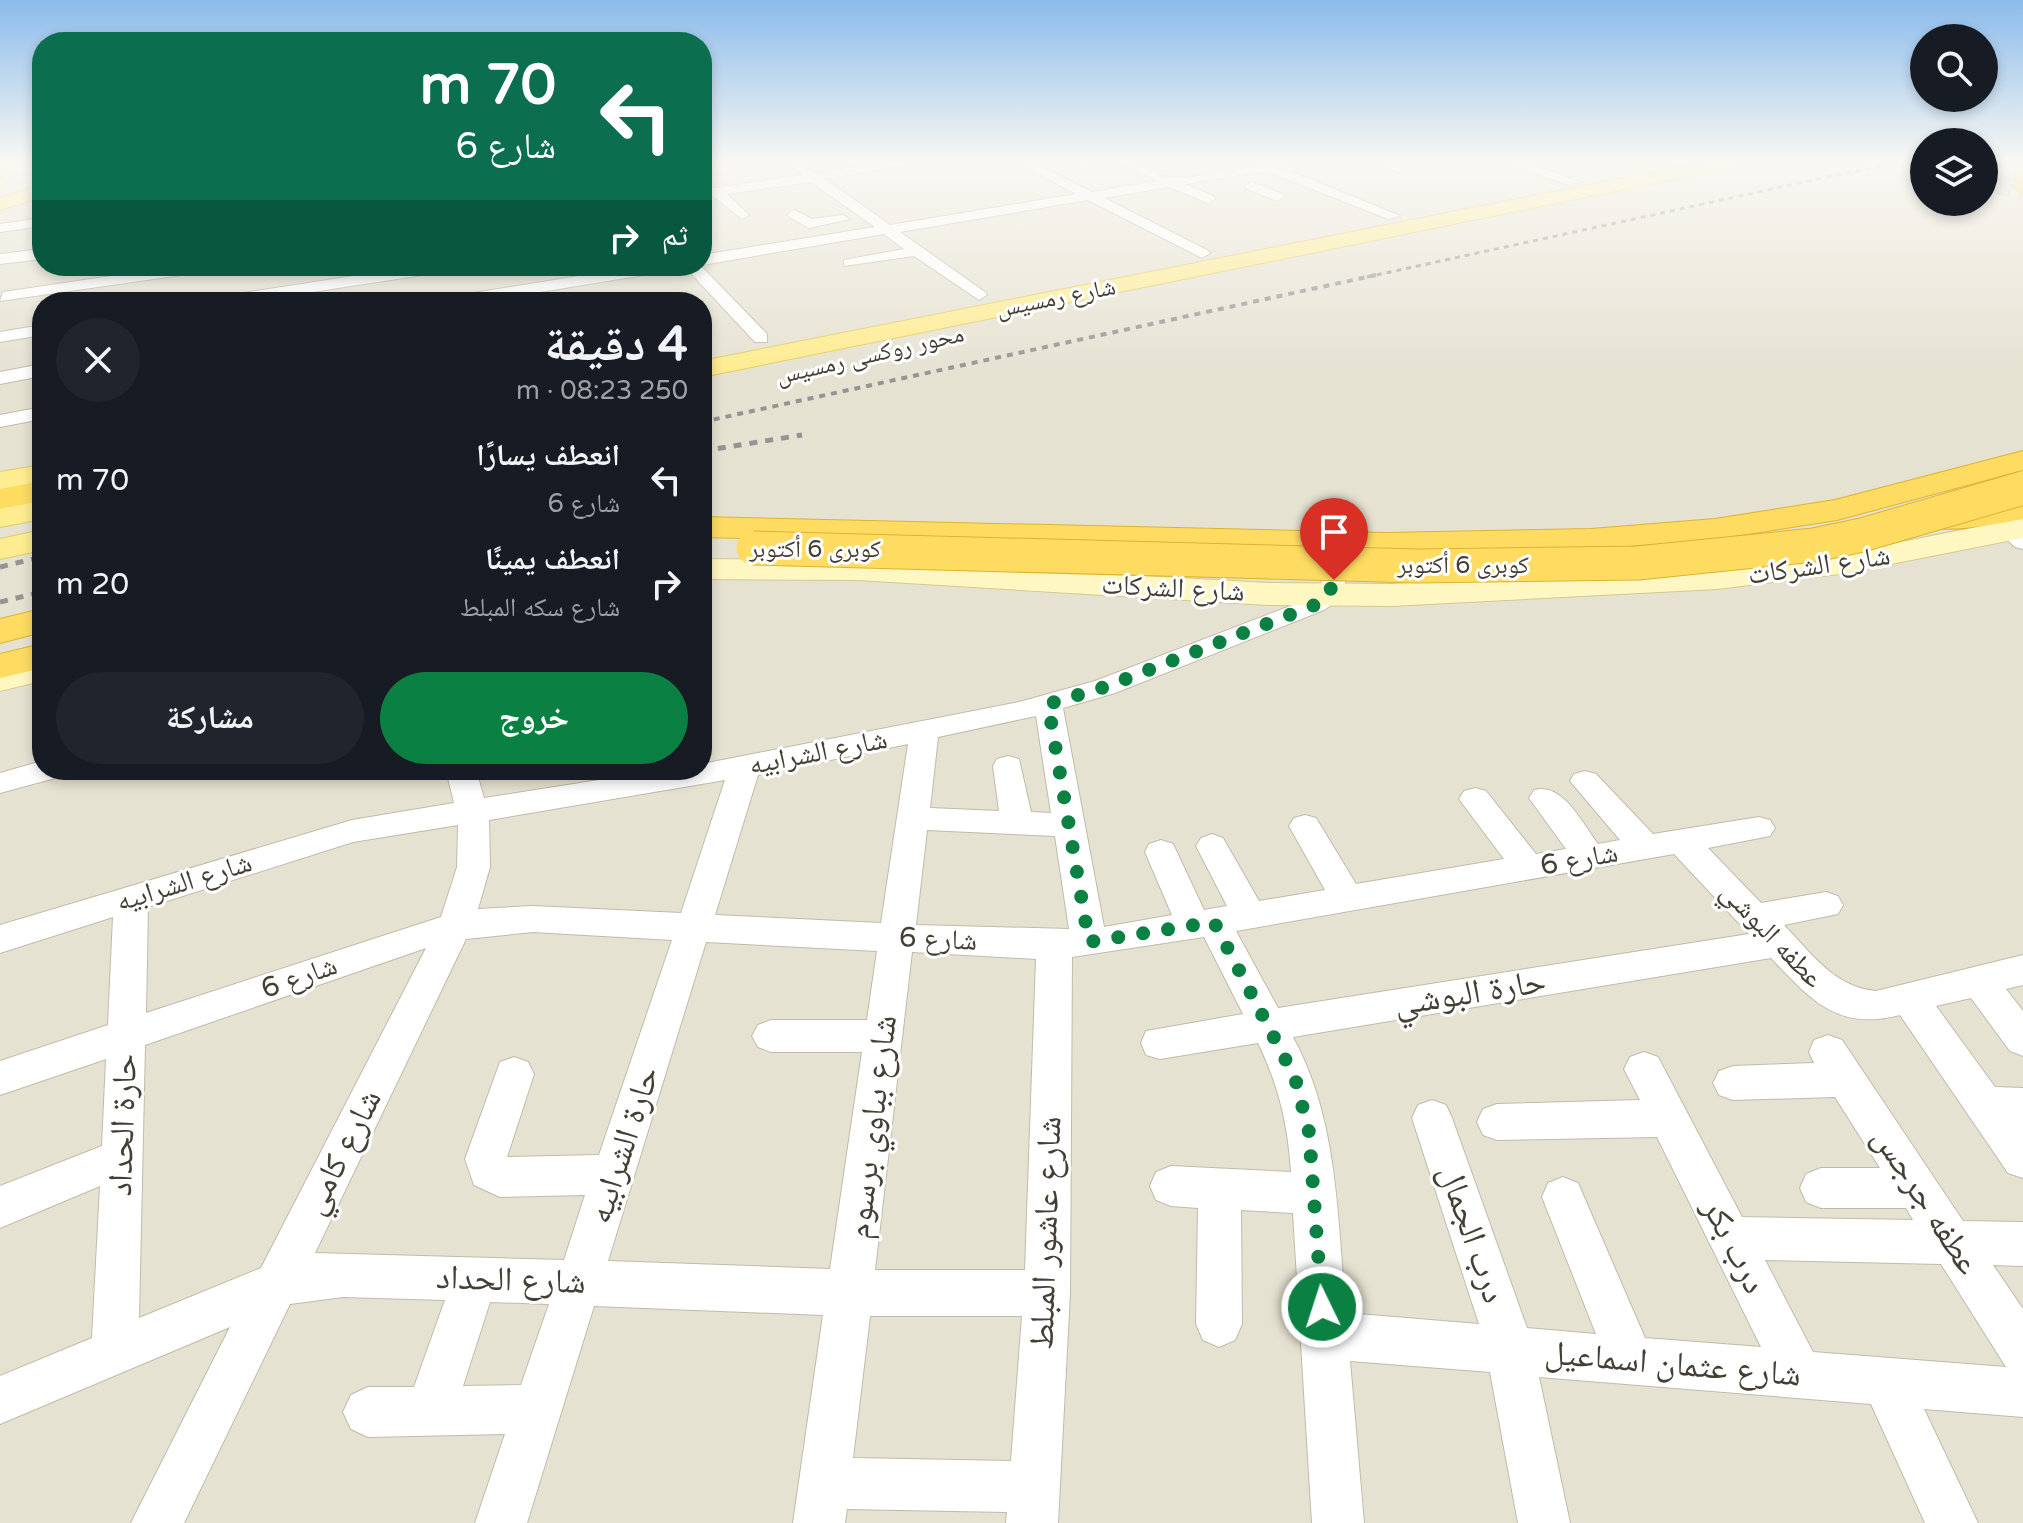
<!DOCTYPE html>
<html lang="ar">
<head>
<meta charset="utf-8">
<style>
	:root { --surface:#171b24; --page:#20242c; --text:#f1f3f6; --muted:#9ea1a6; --accent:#0b8043 }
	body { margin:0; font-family:"Varela Round","Noto Naskh Arabic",sans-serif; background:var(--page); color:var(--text); direction:rtl; height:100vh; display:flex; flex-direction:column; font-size:30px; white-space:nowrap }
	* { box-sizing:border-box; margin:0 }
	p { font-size:26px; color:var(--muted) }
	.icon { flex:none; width:44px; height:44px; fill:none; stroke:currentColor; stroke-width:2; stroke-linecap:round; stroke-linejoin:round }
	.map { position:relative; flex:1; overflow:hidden; direction:ltr }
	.details { position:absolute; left:32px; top:292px; width:680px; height:488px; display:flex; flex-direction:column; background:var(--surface); border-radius:32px; box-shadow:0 4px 12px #0003; direction:rtl }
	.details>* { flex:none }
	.guide { position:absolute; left:32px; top:32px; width:680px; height:244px; border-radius:32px; box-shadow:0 4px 12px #0003; direction:rtl; background:#0b6e4f; color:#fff; overflow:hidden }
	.fabs { position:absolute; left:1910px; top:24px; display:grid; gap:16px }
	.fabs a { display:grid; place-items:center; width:88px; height:88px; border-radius:50%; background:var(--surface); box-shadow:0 4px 12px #0003; font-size:40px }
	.pin { position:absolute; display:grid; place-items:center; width:68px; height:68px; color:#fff; margin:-82px -34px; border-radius:50% 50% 50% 0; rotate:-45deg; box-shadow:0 0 8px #0007 }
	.pin .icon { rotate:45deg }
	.me { position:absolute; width:88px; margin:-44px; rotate:356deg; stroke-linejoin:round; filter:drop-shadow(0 0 6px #0008) }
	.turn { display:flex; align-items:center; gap:28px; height:168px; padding:0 24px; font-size:36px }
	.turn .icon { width:104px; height:104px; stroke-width:2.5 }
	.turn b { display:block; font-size:56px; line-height:68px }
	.then { display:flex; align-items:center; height:76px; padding:0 24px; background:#0003; gap:16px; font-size:30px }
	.round { display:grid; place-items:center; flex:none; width:84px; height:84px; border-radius:42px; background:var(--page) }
	.summary { display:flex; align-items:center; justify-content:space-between; height:136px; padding:0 24px }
	h1 { font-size:48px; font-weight:700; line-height:60px }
	.primary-button { display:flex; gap:16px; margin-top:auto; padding:16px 24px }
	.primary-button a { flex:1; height:92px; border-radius:48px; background:var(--accent); color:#fff; font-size:32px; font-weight:700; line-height:92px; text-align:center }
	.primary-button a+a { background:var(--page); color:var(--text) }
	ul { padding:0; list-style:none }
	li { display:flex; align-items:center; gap:24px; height:104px; padding:0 24px }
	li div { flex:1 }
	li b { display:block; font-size:30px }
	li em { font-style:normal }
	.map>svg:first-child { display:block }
</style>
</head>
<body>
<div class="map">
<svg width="2023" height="1523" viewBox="0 0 2023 1523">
	<rect width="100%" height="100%" fill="#f2efe4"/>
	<!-- residential -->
	<path fill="#e6e2d2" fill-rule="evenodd" d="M0 161H42V266H702V161H1924V202H1984V161H2023V1523H0ZM42 302H702V770H42Z"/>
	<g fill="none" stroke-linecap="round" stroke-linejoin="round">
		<!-- secondary-tunnel -->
		<path stroke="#cfccc1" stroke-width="20" stroke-dasharray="20 10" stroke-linecap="butt" d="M1992 183 2023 191"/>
		<!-- street casing -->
		<g stroke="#c0bba9" stroke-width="2">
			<path id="street" d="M702 161H718L702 167Z
				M785 161H800L816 173 895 161H929L825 179 890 225 1076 194 1015 161H1031L1092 192 1157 181 1116 161C1139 161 1158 179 1176 178 1220 176 1263 161 1308 161L1283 168 1400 216 1388 219 1267 171 1185 184 1213 196 1215 199 1208 203 1169 187 1104 198 1207 250 1210 253 1202 258 1088 200 900 232 985 292 987 295 979 300 914 256 844 266V260L904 249 884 234 702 265V255L875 227 811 182 727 194 749 215 742 219 713 196 702 198V190L803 175Z
				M1071 161H1088L1091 165 1085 169Z
				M1371 161H1390L1405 169 1399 173Z
				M1503 161H1523L1580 182 1568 185Z
				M1252 182 1282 194 1284 197 1277 201 1247 189 1245 186Z
				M794 210 812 219 843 215 850 219 809 228 789 217 787 214Z
				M42 218V226L0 232V224Z
				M42 249V259L0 264V254Z
				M179 266H218L210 271 0 301 3 292Z
				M419 266H457L449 271 248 302H208L216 297Z
				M640 266H677L669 271 479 302H441L449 297Z
				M684 266H701L767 334V342H755Z
				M42 325V335L0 342V332Z
				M42 364V376L0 384V372Z
				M42 407V419L0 427V415Z
				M2010 524 2023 530V549L2015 547 1998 531Z
				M1334 573 1346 580 1337 601 1324 610 1115 693 1063 708 1104 927 1172 915 1145 852 1149 844 1161 840 1173 844 1204 910 1227 906 1196 846 1201 838 1212 834 1223 838 1259 901 1325 890 1289 826 1294 818 1305 815 1316 818 1356 884 1504 859 1459 799 1464 791 1475 788 1486 791 1536 854 1566 849 1529 798 1534 790C1563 782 1582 823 1598 844L1620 840 1570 781 1574 774 1585 771 1596 774 1653 834 1759 817 1770 820 1775 828 1770 836 1708 848 1761 903 1826 892 1838 896 1843 905 1838 914 1784 925C1812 954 1834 987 1876 991L2023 955V985L2006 989 2023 1011V1056L2010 1051 1971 998 1936 1006 1995 1087 2023 1088V1178L2008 1173 1900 1015C1837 1031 1812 1001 1771 958L1293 1037C1339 1122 1337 1219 1346 1313L1479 1324 1412 1118 1418 1105 1432 1100 1446 1105 1452 1118 1527 1328 1596 1334 1542 1197 1548 1183 1563 1177 1578 1183 1645 1338 1761 1347 1657 1137 1497 1140 1483 1135 1477 1122 1483 1109 1497 1104 1640 1100 1624 1069 1630 1057 1644 1052 1658 1057 1742 1217 1913 1220 1906 1208H1821L1806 1202 1800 1188 1806 1174 1821 1168H1880L1835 1097 1733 1100 1719 1095 1713 1083 1719 1071 1733 1066 1814 1063 1809 1052 1814 1040 1828 1035 1842 1040 1963 1221 2023 1222V1266L1993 1265 2023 1309V1417L1924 1409 1978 1523H1925L1871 1404 1539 1377 1570 1523H1518L1490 1372 1350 1361 1364 1523H1312L1293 1213 1241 1210 1242 1324 1235 1340 1219 1347 1203 1340 1196 1324 1198 1208 1171 1206 1156 1200 1150 1186 1156 1172 1171 1166 1291 1172C1288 1125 1279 1086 1258 1043L1160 1059 1146 1055 1141 1043 1146 1031 1243 1014 1204 937 1072 957 1070 1293 1058 1523H1006L1007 1512 847 1509 845 1523H793L823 1315 594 1306 527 1523H475L505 1434 368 1437 351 1429 343 1412 351 1395 368 1387H414L445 1300 343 1297 290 1304 184 1523H131L230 1327 0 1424V1376L92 1338 100 1186 0 1228V1186L102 1146 106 1059 0 1095V1061L108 1025 113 917 0 953V925L352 820 454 803 446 770H476L484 798 663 770H702V764L1019 702 1095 681 1306 600 1317 592 1325 575ZM1036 716 1051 813 1031 812 1019 759 1008 756 997 759 993 766 999 811 930 808 938 737ZM908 744 881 923 715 915 758 775ZM725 780 681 913 533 906 478 909 490 867 489 820ZM458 825 457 867 441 917 146 1013 148 907 353 842ZM927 830 1055 836 1069 929 916 925ZM1674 854 1749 934 1278 1008 1236 931ZM533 932 672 940 599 1155 507 1157 534 1074 528 1062 514 1057 500 1062 465 1159 474 1185 500 1197 585 1195 564 1260 315 1253 466 939ZM706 942 877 951 867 1020H771L758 1025 752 1036 758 1047 771 1052H862L830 1269 608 1261ZM426 948 261 1268 139 1318 145 1045ZM912 952 1036 959 1025 1270H875ZM1765 1260 1941 1264 2006 1367 1813 1352ZM490 1302 549 1304 521 1385 463 1386ZM870 1316H1022L1011 1461 853 1458Z
				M42 761V770H63L59 777 0 793V773Z"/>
		</g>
		<!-- secondary casing -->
		<g stroke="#d3c993" stroke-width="2">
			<path id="secondary" d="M0 161H16L9 180 0 185Z
				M1984 174 1998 179V187L1984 186Z
				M2023 518V538L1840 574 1717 589 1391 606 1268 605 858 580 702 579V559L858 560 1268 583 1391 584 1717 569 1840 554Z
				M42 657V681L0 691V667Z"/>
		</g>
		<!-- primary casing -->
		<g stroke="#e4cb60" stroke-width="2">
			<path id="primary" d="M1709 161H1748L1739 166 702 377V361Z
				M42 185V197L0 210V198Z
				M42 465V485L0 492V472Z
				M42 499V519L0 527V507Z
				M42 530V550L0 559V539Z"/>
		</g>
		<!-- highway casing -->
		<g stroke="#ddb232" stroke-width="2">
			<path id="highway" d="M2023 173V193L2013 187 2016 175Z
				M2023 451V470L1837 520 1715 539 1591 549 1386 553 702 537V517L1386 533 1591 529 1715 519 1835 500Z
				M42 481V501L0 509V489Z
				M2023 499V519C1985 526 1948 534 1910 524L1905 517 1910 510 1969 509Z
				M42 609V632L0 643V619Z
				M42 644V668L0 678V654Z"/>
		</g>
		<!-- street -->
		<use href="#street" fill="#fff" fill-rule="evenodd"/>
		<!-- secondary -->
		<use href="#secondary" fill="#fff7c1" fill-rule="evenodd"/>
		<!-- primary -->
		<use href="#primary" fill="#feec90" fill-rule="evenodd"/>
		<!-- highway -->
		<use href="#highway" fill="#fedc62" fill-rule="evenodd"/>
		<!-- rail-far2 -->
		<path stroke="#949494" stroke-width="3" stroke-dasharray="5 5" stroke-linecap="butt" d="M1367 277 1901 161"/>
		<!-- rail-far1 -->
		<path stroke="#949494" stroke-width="4" stroke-dasharray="6 6" stroke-linecap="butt" d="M702 422 1376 275"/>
		<!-- rail -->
		<path stroke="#949494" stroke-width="5" stroke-dasharray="8 8" stroke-linecap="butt" d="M702 422 707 421
			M702 451 802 435
			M0 567 42 557
			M0 602 42 592"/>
		<!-- highway-bridge casing -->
		<g stroke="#ddb232" stroke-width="35" stroke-linecap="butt">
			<path id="highway-bridge" d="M753 548 1418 566 1638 563 1814 545 1862 535 2023 488"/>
		</g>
		<!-- highway-bridge -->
		<use href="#highway-bridge" stroke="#fedc62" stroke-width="33"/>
	</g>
	<!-- sky -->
	<linearGradient id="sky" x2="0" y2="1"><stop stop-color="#8bbbeb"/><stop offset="0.43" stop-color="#f9f8f3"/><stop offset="1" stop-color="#f9f8f3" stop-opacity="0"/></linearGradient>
	<rect width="2023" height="375" fill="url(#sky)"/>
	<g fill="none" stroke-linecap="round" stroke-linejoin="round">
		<!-- route -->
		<path stroke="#0b8043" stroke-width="14" stroke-dasharray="0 25.2" d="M1322 1307 1309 1132 1295 1078 1214 922 1089 942 1048 704 1105 687 1315 605 1328 596 1334 580"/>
	</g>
	<g text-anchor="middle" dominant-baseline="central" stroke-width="6" stroke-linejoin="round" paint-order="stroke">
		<!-- far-street labels -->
		<g font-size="24" fill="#443f34" stroke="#fff">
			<text transform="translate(1056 298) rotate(-11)">شارع رمسيس</text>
			<text transform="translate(870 355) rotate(-13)">محور روكسى رمسيس</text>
			<text x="815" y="549">كوبرى 6 أكتوبر</text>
			<text x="1463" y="565">كوبرى 6 أكتوبر</text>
		</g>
		<!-- street labels -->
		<g font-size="28" fill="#443f34" stroke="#fff">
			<text transform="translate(1819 565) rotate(-8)">شارع الشركات</text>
			<text transform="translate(1173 588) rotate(3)">شارع الشركات</text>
			<text transform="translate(818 752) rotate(-11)">شارع الشرابيه</text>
			<text transform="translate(1579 859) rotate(-10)">شارع 6</text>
			<text transform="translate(184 882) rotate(-17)">شارع الشرابيه</text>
			<text transform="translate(1772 935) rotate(46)">عطفه البوشي</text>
			<text transform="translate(938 939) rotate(3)">شارع 6</text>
			<text transform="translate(299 977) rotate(-19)">شارع 6</text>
		</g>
		<!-- near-street labels -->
		<g font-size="34" fill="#443f34" stroke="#fff">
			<text transform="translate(1470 993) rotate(-9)">حارة البوشي</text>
			<text transform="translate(123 1125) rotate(-88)">حارة الحداد</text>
			<text transform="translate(872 1127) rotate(-83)">شارع بباوي برسوم</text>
			<text transform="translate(624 1145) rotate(-72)">حارة الشرابيه</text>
			<text transform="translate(342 1152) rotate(-63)">شارع كامي</text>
			<text transform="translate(1926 1201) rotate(57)">عطفه جرجس</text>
			<text transform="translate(1046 1233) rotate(-88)">شارع عاشور المبلط</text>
			<text transform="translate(1472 1234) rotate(71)">درب الجمال</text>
			<text transform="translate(1734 1246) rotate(63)">درب بكر</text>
			<text transform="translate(511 1280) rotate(2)">شارع الحداد</text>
			<text transform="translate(1673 1364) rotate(5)">شارع عثمان اسماعيل</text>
		</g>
	</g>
</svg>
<div class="fabs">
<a><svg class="icon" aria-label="search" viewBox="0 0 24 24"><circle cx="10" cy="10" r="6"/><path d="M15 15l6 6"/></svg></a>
<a><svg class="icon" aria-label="layers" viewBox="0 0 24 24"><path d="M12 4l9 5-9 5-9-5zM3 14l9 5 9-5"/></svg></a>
</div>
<div class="pin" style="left:1334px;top:580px;background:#d93025"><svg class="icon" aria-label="arrive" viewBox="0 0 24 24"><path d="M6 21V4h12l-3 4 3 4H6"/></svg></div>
<svg class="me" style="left:1322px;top:1307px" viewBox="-20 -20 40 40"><circle r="17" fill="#0b8043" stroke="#fff" stroke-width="3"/><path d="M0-11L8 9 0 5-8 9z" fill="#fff"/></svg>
<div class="guide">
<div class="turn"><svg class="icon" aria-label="left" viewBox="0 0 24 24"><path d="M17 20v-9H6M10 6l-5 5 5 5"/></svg><div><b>70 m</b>شارع 6</div></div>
<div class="then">ثم<svg class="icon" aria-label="right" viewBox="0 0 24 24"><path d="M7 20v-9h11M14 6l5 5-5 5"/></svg></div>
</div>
<section class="details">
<div class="summary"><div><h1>4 دقيقة</h1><p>250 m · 08:23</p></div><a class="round"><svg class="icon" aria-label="close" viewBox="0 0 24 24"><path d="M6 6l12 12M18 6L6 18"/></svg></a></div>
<ul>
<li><svg class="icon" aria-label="left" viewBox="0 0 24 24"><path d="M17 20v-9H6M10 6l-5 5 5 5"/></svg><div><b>انعطف يسارًا</b><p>شارع 6</p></div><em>70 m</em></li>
<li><svg class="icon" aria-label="right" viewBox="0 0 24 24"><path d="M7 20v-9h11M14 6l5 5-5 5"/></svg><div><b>انعطف يمينًا</b><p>شارع سكه المبلط</p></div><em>20 m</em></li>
</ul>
<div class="primary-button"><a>خروج</a><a>مشاركة</a></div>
</section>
</div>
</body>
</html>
